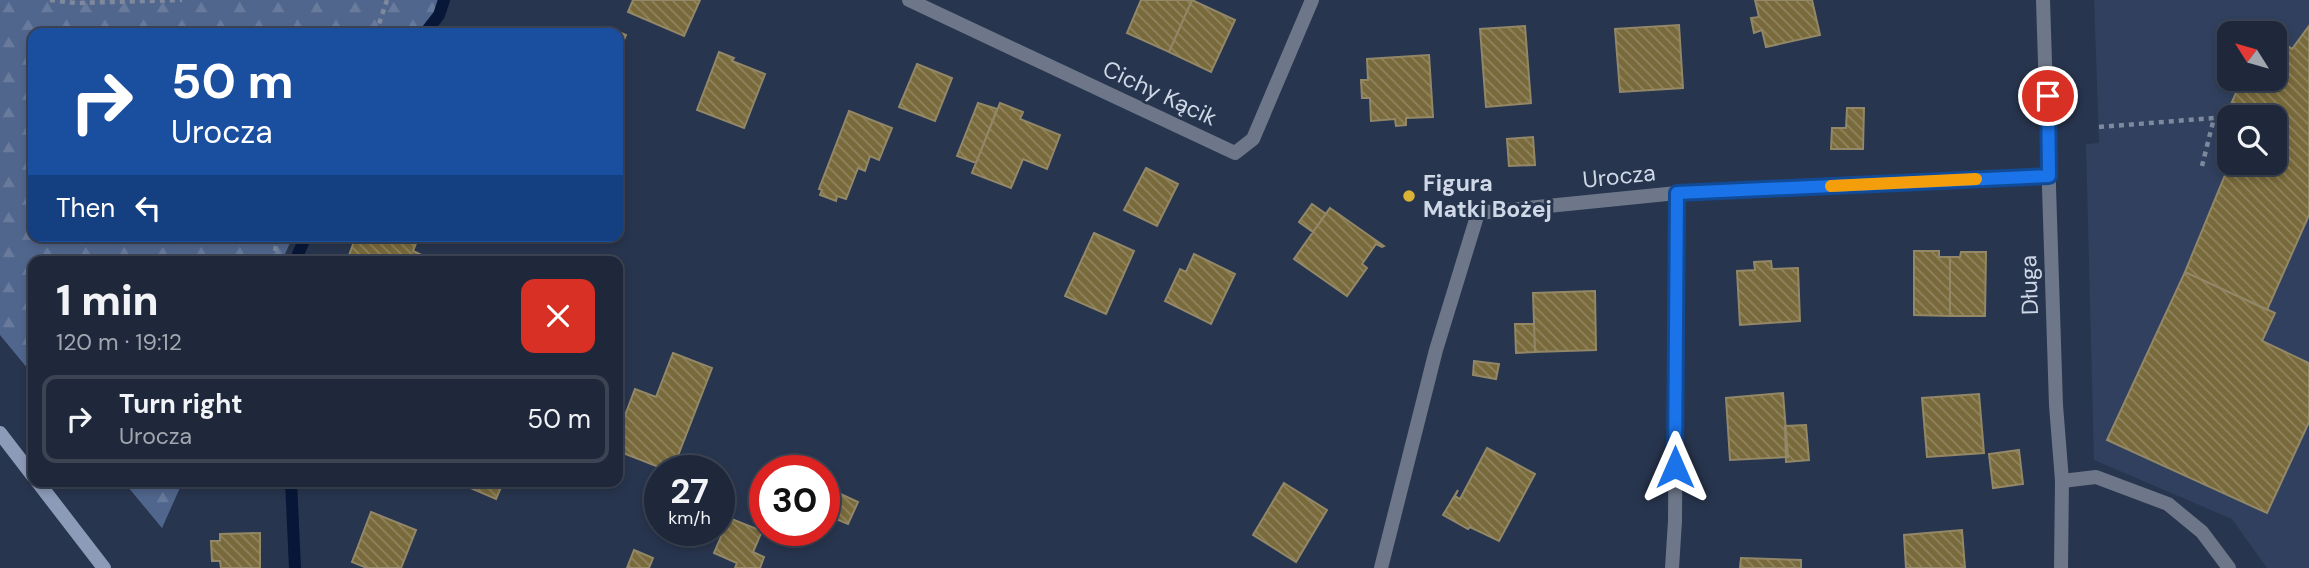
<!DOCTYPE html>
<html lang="en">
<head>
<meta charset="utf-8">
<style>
	:root { --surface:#1e283a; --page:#263042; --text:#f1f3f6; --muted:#a1a6af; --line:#3c4454 }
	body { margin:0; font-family:"DM Sans",sans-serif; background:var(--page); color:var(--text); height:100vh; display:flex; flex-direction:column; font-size:26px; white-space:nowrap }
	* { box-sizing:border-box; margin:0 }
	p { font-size:23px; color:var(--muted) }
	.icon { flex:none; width:38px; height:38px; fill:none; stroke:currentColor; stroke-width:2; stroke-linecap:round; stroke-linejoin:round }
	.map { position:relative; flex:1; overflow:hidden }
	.side { position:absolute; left:28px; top:256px; width:595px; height:231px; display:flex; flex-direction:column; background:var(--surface); border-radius:14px; box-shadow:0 4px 10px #0003,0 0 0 2px var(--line) }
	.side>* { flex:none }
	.banner { position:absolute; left:28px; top:28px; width:595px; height:214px; border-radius:14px; box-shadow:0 4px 10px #0003,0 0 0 2px var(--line); background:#1a4fa0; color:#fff; overflow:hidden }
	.needle { width:46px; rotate:307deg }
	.buttons { position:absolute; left:2217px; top:21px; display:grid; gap:14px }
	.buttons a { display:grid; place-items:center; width:70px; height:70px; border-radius:14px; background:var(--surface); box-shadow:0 4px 10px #0003,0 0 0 2px var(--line); font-size:35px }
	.speed { position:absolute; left:644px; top:455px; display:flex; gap:14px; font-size:35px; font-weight:700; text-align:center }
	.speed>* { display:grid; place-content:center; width:91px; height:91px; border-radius:50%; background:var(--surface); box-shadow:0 4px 10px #0003,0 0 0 2px var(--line); line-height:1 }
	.speed small { font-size:18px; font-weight:400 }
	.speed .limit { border:10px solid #d22; background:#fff; color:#111 }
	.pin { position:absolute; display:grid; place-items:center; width:60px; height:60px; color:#fff; margin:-30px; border:4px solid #fff; border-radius:50%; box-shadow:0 2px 7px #0007 }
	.me { position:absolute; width:77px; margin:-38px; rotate:0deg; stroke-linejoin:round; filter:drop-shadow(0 0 5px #0008) }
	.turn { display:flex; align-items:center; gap:24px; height:147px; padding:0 28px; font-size:32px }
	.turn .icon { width:91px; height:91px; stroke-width:2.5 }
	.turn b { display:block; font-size:49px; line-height:60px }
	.then { display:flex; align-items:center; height:66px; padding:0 28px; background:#0003; gap:14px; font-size:26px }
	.round { display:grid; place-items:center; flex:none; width:74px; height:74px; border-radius:14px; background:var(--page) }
	.summary { display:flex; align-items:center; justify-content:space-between; height:119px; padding:0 28px }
	h1 { font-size:42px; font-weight:800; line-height:52px }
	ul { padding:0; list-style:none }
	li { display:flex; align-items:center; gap:21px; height:88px; margin:0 14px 10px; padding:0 14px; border:4px solid var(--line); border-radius:14px }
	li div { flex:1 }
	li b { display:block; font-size:26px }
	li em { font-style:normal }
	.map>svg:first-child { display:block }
</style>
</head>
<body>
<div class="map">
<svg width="2309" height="568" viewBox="0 0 2309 568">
	<defs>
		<pattern id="forest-firs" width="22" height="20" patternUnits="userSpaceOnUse" patternTransform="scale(1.75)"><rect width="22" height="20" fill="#51668d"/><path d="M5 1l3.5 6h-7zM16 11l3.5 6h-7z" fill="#697b9d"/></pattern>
		<pattern id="building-back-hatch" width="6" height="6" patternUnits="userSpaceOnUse" patternTransform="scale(1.75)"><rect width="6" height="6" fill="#796a3b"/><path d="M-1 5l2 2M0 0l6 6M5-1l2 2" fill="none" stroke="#918561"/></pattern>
	</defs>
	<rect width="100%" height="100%" fill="#28354e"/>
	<!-- built -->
	<path fill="#30405e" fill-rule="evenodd" d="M2094 0H2309V568H2267L2232 519 2094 460 2086 144 2099 143ZM2230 33H2275V79H2230ZM2230 117H2275V163H2230Z"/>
	<!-- forest -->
	<path fill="url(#forest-firs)" d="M0 0H444L435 25 429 33H33V236H293L282 261H33V375L0 335Z
		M123 481H183L162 528Z"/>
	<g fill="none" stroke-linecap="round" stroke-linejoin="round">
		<!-- stream -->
		<path stroke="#081738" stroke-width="12" d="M425 33 439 15 444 0
			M295 261 306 236
			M291 481 295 568"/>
	</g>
	<!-- building -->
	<path fill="url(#building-back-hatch)" stroke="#928767" stroke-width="2" d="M633 0H700L684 36 628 12Z
		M1141 0H1192L1169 52 1127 33Z
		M1192 0 1235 20 1211 72 1169 52Z
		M1755 0H1812L1820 35 1766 47 1762 30 1754 33 1751 18 1759 17Z
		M1679 25 1683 88 1620 92 1615 29Z
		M1525 26 1531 103 1486 107 1480 29Z
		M2309 26V215L2267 310 2185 272 2230 163H2275V117H2230V129L2222 125 2242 79H2275V36L2292 49Z
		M607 27 626 35 618 53V33H604Z
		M719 52 734 58 732 61 765 74 744 128 697 110Z
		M1429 55 1433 117 1406 118V125L1396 126 1395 119 1371 121 1370 98H1362L1361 80H1368L1367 59Z
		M917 64 952 78 935 121 899 107Z
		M978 103 997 109 976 163 957 156Z
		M1000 103 1023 112 1020 119 1060 135 1047 169 1023 159 1011 188 972 173Z
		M1847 108H1864L1863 149H1831L1832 128H1846Z
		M849 111 892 128 879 160 870 156 865 171 858 168 846 199 837 196 836 201 820 195 822 190 819 189Z
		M1533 137 1535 165 1509 166 1507 139Z
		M1146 168 1178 184 1157 226 1124 210Z
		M1312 204 1326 214 1313 232 1299 222Z
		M1330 208 1384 246 1382 247 1376 244 1362 264 1367 268 1347 296 1294 259Z
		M1094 233 1134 251 1106 314 1065 296Z
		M356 236H419L413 251 426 257 424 261H347Z
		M1914 251H1939V257H1950V316L1914 315Z
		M1961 252H1986L1985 316H1950V257H1960Z
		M1194 254 1235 274 1211 324 1165 301 1180 269 1186 272Z
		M1771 261 1772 269 1798 268 1800 321 1740 325 1737 271 1755 270 1754 262Z
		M2185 272 2275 313 2262 341 2309 363V422L2267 513 2107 440Z
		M1595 291 1596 350 1535 352 1533 293Z
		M1515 324H1534L1535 352 1516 353Z
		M673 353 712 368 672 471H669L618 451V434L635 389 656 397Z
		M1474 361 1499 364 1496 379 1473 375Z
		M1783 393 1788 457 1730 460 1726 398Z
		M1979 394 1984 453 1927 457 1922 398Z
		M1806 425 1809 460 1786 462 1785 426Z
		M1487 448 1535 474 1499 541 1470 527 1468 529 1443 515 1458 490 1455 496 1460 499Z
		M2019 450 2023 484 1993 488 1989 454Z
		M470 481H493L502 485 496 499 468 487Z
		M1284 483 1327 510 1296 562 1253 535Z
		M834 491 858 502 848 524 824 514Z
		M371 512 416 530 401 568H367L352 562Z
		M729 518 762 531 753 552 764 557 760 568H735L737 563 714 553Z
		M1962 530 1965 568H1906L1904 535Z
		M260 533V568H221L220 561H212L211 541H220V534Z
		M634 550 653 558 649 568H627Z
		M1741 558 1801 560V568H1740Z"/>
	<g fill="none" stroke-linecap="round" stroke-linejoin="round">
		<!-- path -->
		<path stroke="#7e899d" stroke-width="4.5" stroke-dasharray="5 5" stroke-linecap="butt" d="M50 0 76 3 182 0
			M376 33 387 0
			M2099 127 2214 118 2202 166
			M274 261 277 236"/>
		<!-- service -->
		<path stroke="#6d7789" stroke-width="14" d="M2062 481 2096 477 2168 504 2202 532 2229 568"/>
		<!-- minor -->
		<path stroke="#6d7789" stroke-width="14" d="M909 0 1235 153 1253 139 1312 0
			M2043 0 2056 405 2062 481 2061 568
			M1381 568 1436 350 1478 213 1677 193 2049 176
			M1672 568 1675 521 1677 193"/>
		<!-- secondary -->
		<path stroke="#8c9bb8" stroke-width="14" d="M0 433 33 476
			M37 481 104 568"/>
	</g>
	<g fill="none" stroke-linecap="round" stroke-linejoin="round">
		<!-- route casing -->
		<g stroke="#114b97" stroke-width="18">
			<path id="route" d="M1675 467 1677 193 2049 176 2048 96"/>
		</g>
		<!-- route -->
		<use href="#route" stroke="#1a73e8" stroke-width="12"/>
		<!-- slow -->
		<path stroke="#f59e0b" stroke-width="12" d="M1831 186 1976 179"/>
	</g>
	<!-- markers -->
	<circle fill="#d9b334" stroke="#28354e" stroke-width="2.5" cx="1409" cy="196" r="7"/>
	<g text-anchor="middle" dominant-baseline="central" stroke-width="6" stroke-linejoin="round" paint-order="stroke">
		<!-- street labels -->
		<g font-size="23" fill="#cfd8e7" stroke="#28354e">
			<text transform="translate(1160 93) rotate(25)">Cichy Kącik</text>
			<text transform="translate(1619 176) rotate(-6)">Urocza</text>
			<text transform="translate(2029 285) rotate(-92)">Długa</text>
		</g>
		<!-- poi labels -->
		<g font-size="23" font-weight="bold" fill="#cfd8e7" stroke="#28354e" text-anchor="start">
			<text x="1423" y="183">Figura<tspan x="1423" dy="26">Matki Bożej</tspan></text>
		</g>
	</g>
</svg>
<div class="buttons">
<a><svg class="needle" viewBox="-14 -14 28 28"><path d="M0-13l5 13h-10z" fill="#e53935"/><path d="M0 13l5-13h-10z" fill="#a1a6af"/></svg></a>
<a><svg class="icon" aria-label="search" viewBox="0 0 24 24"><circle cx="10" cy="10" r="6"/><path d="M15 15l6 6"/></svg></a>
</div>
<div class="speed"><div>27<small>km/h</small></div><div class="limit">30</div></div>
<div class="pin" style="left:2048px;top:96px;background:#d93025"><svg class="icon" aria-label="arrive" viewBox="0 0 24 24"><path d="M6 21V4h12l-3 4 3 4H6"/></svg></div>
<svg class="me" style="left:1675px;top:467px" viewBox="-20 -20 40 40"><path d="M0-17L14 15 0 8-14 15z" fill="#1a73e8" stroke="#fff" stroke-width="4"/></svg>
<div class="banner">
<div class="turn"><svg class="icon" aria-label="right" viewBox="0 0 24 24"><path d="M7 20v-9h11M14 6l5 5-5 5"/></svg><div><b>50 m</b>Urocza</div></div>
<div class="then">Then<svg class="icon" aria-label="left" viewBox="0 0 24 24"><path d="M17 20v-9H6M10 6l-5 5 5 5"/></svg></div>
</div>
<section class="side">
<div class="summary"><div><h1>1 min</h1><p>120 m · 19:12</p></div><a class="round" style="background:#d93025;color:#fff"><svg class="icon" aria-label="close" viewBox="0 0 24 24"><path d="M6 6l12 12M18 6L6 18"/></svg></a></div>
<ul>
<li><svg class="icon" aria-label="right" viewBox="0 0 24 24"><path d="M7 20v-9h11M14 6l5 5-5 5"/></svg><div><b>Turn right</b><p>Urocza</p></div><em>50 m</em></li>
</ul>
</section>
</div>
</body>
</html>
